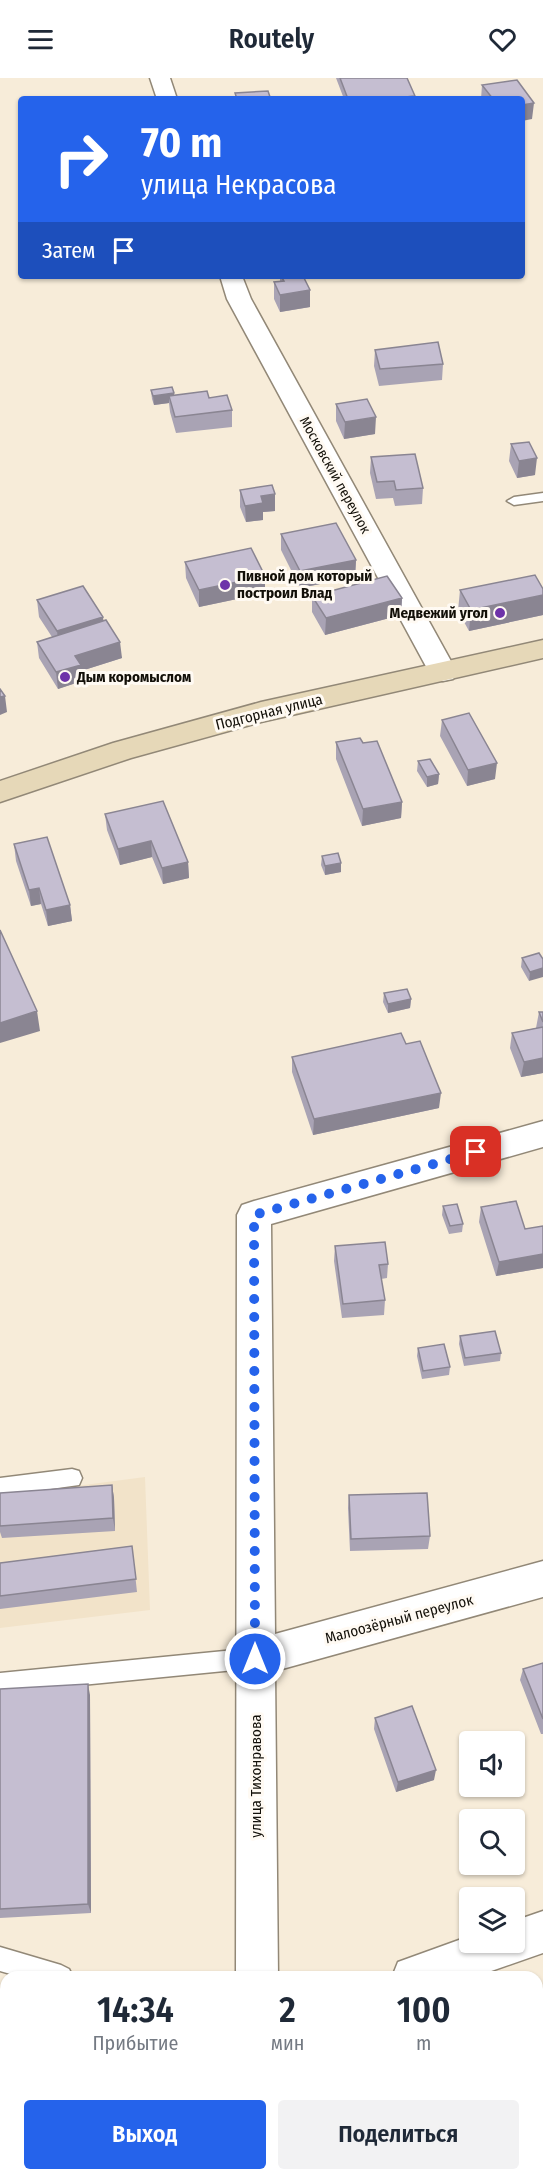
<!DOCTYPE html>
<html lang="ru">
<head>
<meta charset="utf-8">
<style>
	:root { --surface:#fff; --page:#f2f2f3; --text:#1f2937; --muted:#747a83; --accent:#2563eb }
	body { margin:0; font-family:"Fira Sans Condensed",sans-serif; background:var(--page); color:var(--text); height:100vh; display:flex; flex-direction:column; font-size:22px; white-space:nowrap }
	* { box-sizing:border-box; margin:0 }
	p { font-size:20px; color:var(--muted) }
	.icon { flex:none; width:33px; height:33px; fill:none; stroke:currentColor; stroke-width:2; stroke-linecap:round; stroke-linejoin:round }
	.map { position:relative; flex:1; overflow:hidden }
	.details { position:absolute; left:0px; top:1893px; width:543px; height:210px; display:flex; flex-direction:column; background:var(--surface); border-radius:18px 18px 0 0; box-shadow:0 2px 4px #0004 }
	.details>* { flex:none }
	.guide { position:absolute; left:18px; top:18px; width:507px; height:183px; border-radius:6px; box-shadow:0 2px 4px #0004; background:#2563eb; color:#fff; overflow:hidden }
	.controls { position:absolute; left:459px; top:1653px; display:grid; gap:12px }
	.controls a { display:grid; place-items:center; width:66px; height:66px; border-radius:6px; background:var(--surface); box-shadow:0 2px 4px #0004; font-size:30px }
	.pin { position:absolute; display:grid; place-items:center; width:51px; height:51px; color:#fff; margin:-26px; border-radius:12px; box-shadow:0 3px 9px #0006 }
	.me { position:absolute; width:66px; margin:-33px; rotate:0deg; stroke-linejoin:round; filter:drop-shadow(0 0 4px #0008) }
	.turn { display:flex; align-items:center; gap:21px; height:126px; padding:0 24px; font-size:27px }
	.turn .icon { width:78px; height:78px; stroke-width:2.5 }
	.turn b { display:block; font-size:42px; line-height:51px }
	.then { display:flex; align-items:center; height:57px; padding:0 24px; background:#0003; gap:12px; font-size:22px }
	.eta { display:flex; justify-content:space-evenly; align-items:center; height:102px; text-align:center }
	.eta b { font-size:36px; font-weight:600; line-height:42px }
	.action { display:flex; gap:12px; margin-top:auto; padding:12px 24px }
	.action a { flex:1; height:69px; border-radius:6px; background:var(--accent); color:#fff; font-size:24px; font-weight:600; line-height:69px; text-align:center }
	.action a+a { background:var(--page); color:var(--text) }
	header { display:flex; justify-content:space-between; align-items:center; height:78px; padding:0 24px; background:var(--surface); font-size:27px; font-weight:600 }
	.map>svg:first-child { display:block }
</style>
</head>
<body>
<header><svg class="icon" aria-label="menu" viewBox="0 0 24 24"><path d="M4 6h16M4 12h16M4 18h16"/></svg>Routely<svg class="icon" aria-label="heart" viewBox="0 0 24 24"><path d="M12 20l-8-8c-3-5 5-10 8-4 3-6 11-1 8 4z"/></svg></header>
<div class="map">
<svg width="543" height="2103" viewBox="0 0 543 2103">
	<rect width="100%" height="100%" fill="#f7ecd9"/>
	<!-- built -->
	<path fill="#f2e3c9" d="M145 1399 150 1532 0 1550V1418Z
		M0 1964H6V2097H188V2103H0Z"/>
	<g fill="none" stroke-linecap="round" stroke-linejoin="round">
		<!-- lane casing -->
		<g stroke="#928877" stroke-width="3">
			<path id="lane" d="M543 415V423L514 427 507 423 514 419Z
				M72 1391 79 1393 82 1400 79 1407 0 1418V1400Z
				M255 1570 263 1573 266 1580 263 1587 255 1590 0 1615V1595Z
				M0 1869 61 1887 69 1891 73 1899H21L0 1893Z"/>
		</g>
		<!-- street casing -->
		<g stroke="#928877" stroke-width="3">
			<path id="street" d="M150 0H170L177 21H157Z
				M220 198H242L251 221 457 594 453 601 443 603 433 601 429 594 227 221Z
				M543 1043V1069L271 1146 275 1556 543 1483V1519L275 1593 278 1899H236L237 1137 242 1127 254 1123Z
				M543 1833V1875L474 1899H392L398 1884 470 1858V1864H514V1843Z
				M233 2097H279V2103H233Z"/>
		</g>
		<!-- secondary casing -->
		<g stroke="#928877" stroke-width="3">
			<path id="secondary" d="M543 562V580L261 644 131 680 0 724V703L113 665 261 624Z"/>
		</g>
		<!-- lane -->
		<use href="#lane" fill="#fff" fill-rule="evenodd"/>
		<!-- street -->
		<use href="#street" fill="#fff" fill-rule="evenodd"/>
		<!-- secondary -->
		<use href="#secondary" fill="#e6d8b8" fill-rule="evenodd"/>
	</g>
	<!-- wall -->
	<path fill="#a9a3b4" d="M336 0H407L415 18V21H344Z
		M482 7 522 21H481Z
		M280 198H303L310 229 280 234 274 221V204L280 203Z
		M375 272 443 286 442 302 379 308 374 288Z
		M151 312 174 315V317L209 320 232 332V349L176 355 170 334 169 325 154 327 152 321Z
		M336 326 375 356 344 361 336 343Z
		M511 366 535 397 517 400 509 383Z
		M371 379 423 410 422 426 395 428 393 420 376 421 370 395Z
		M240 412 275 416V433L263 434V442L246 444 240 429Z
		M281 456 356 482 355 499 300 510 281 472Z
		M185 484 265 515 199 529 186 500Z
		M460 512 543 537 469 553 458 533Z
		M312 518 402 520 401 537 325 557 312 534Z
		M37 522 104 543 122 580 81 593 82 603 58 611 39 580 37 564 52 559 39 539Z
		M442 642 495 701 467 708 440 658Z
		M336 664 363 665 402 724 401 740 362 748 336 681Z
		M418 683 439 696 438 706 427 709 417 693Z
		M105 736 188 784 189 800 163 806 152 779 120 787 107 752Z
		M14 766 70 827 72 843 48 848 41 826 31 828 16 783Z
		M322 778 341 785V794L325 797 321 787Z
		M539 875 529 903 521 889 522 880Z
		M384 915 411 921 410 930 388 935 383 924Z
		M539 934H543V995L521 999 510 970 512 955 536 950Z
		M406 966 439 1030 313 1057 292 994V979Z
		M443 1128 463 1146 462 1154 449 1156 442 1137Z
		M481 1129 525 1151 543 1148V1190L496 1198 479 1144Z
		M335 1168 388 1186 387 1200 381 1201 385 1222 384 1237 342 1240 334 1183Z
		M460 1258 501 1275 500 1283 464 1288 459 1266Z
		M418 1270 450 1289 449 1297 422 1301 417 1278Z
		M112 1407 114 1420 115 1453 2 1460 0 1454V1415Z
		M349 1417 430 1458 428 1471 350 1473 348 1430Z
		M132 1468 137 1514 0 1531V1485Z
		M543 1585V1656H541L520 1602 523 1591Z
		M0 1611 90 1617 91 1835 0 1840Z
		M375 1640 434 1702 396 1714 374 1651Z
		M6 1989V2092L0 2093V1990Z"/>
	<!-- shaded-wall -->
	<path fill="#8a8592" d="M534 25 532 41 522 43V27Z
		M310 212V229L280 234V217Z
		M174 315 175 325 169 318V325L154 327 153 318Z
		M376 339 375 356 344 361 345 344Z
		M537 380 535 397 517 400 519 383Z
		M275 416V433L263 434V442L246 444 245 428 261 418Z
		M356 482 355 499 300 510V493Z
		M265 498V515L199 529V512Z
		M543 517V537L469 553 471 532Z
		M402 520 401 537 325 557 326 540Z
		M103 539 105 556 59 570 57 553Z
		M120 564 122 580 81 593 82 603 58 611 56 594 75 578Z
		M5 618 7 634 0 637V619Z
		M497 685 495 701 467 708 468 692Z
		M439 696 438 706 427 709V699Z
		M402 724 401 740 362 748 363 731Z
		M151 763 152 779 120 787 118 771Z
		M188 784 189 800 163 806 162 790Z
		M341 785V794L325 797V788Z
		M39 810 41 826 31 828 29 812Z
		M70 827 72 843 48 848 46 832Z
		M543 890V899L529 903 530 894Z
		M411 921 410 930 388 935V926Z
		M37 933 40 953 0 965V945Z
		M543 980V995L521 999 524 984Z
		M441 1015 439 1030 313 1057 314 1041Z
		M543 1176V1190L496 1198 499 1184Z
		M112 1407 114 1420 115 1453 113 1440Z
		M88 1606 90 1617 91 1835 88 1826Z
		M436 1692 434 1702 396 1714 398 1704Z"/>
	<!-- building -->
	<path fill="#c5bed1" stroke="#8a8592" stroke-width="1.5" d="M340 0H407L415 18 386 21H348Z
		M517 2 534 25 522 27V21H493L482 7Z
		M268 13 270 19H279L280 21H237L235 15Z
		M281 198H303L310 212 280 217 274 204 284 203Z
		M438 264 443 286 380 291 375 272Z
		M172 309 174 315 153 318 151 312Z
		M207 313 209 320 227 317 232 332 175 339 169 318Z
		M367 321 376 339 345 344 336 326Z
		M529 364 537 380 519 383 511 366Z
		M415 376 423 410 396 412 394 403 377 404 371 379Z
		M272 407 275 416 261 418 263 425 245 428 240 412Z
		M336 445 356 482 300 493 281 456Z
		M251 470 265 498 199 512 185 484Z
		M535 497 543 511V517L471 532 460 512Z
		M387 498 402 520 326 540 312 518Z
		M83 508 103 539 57 553 37 522Z
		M106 542 120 564 75 578 81 587 56 594 37 564Z
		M0 611 5 618 0 619Z
		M469 635 497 685 468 692 442 642Z
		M360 660 363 665 377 663 402 724 363 731 336 664Z
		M430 681 439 696 427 699 418 683Z
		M163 723 188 784 162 790 151 763 118 771 105 736Z
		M47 759 70 827 46 832 39 810 29 812 14 766Z
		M338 775 341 785 325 788 322 778Z
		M0 852 37 933 0 945Z
		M539 875 543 881V890L530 894 522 880Z
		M407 911 411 921 388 926 384 915Z
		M539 934H543V944Z
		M543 949V980L524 984 512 955Z
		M401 955 406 966 420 963 441 1015 314 1041 292 979Z
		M516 1123 525 1151 543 1148V1176L499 1184 481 1129Z
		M457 1126 463 1146 450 1148 443 1128Z
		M385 1164 388 1186 379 1187 385 1222 343 1226 335 1168Z
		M495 1253 501 1275 465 1280 460 1258Z
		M444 1266 450 1289 423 1293 418 1270Z
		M112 1407 113 1440 0 1448V1415Z
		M427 1415 430 1458 351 1461 349 1417Z
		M132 1468 136 1501 0 1518V1485Z
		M543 1585V1641L523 1591Z
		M88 1606V1826L0 1831V1611Z
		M412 1628 436 1692 398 1704 375 1640Z
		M6 1989V2085L0 2086V1990Z"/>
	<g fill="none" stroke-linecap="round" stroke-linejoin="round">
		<!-- route -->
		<path stroke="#2563eb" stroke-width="10" stroke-dasharray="0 18" d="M255 1581 254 1137 476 1074"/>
	</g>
	<!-- markers -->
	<g fill="#6e33a9" stroke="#fffaf3" stroke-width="2">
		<circle cx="225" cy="507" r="6"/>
		<circle cx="500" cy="535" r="6"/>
		<circle cx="65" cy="599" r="6"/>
	</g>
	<g text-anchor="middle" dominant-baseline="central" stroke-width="6" stroke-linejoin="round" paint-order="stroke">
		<!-- far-street labels -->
		<g font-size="14" fill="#120f08" stroke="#fffaf3">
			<text transform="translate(335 397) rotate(61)">Московский переулок</text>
		</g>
		<!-- poi labels -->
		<g font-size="15" font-weight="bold" fill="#120f08" stroke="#fffaf3" text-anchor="start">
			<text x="237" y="498">Пивной дом который<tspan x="237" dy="17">построил Влад</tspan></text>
			<text x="488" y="535" text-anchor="end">Медвежий угол</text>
			<text x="77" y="599">Дым коромыслом</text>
		</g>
		<!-- street labels -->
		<g font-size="15" fill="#120f08" stroke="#fffaf3">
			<text transform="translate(269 634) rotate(-14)">Подгорная улица</text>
			<text transform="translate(399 1541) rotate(-15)">Малоозёрный переулок</text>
			<text transform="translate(256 1698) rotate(-90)">улица Тихонравова</text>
		</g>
	</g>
</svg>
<div class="controls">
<a><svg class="icon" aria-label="sound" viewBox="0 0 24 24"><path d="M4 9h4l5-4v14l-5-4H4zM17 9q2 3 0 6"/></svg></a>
<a><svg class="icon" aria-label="search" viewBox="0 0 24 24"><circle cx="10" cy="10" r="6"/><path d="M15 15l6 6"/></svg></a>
<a><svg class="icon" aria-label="layers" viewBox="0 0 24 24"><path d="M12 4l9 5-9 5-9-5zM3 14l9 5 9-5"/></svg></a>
</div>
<div class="pin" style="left:476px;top:1074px;background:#d93025"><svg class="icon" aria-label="arrive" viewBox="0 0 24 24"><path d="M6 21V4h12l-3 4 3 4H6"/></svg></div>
<svg class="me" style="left:255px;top:1581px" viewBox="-20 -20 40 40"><circle r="17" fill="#2563eb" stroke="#fff" stroke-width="3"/><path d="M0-11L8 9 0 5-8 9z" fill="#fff"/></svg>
<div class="guide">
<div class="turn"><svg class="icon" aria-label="right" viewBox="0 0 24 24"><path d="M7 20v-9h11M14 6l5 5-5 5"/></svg><div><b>70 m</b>улица Некрасова</div></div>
<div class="then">Затем<svg class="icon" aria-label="arrive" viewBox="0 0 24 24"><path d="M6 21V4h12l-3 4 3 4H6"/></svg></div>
</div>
<section class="details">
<div class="eta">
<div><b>14:34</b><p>Прибытие</p></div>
<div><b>2</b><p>мин</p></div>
<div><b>100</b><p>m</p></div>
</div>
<div class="action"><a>Выход</a><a>Поделиться</a></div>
</section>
</div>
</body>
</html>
